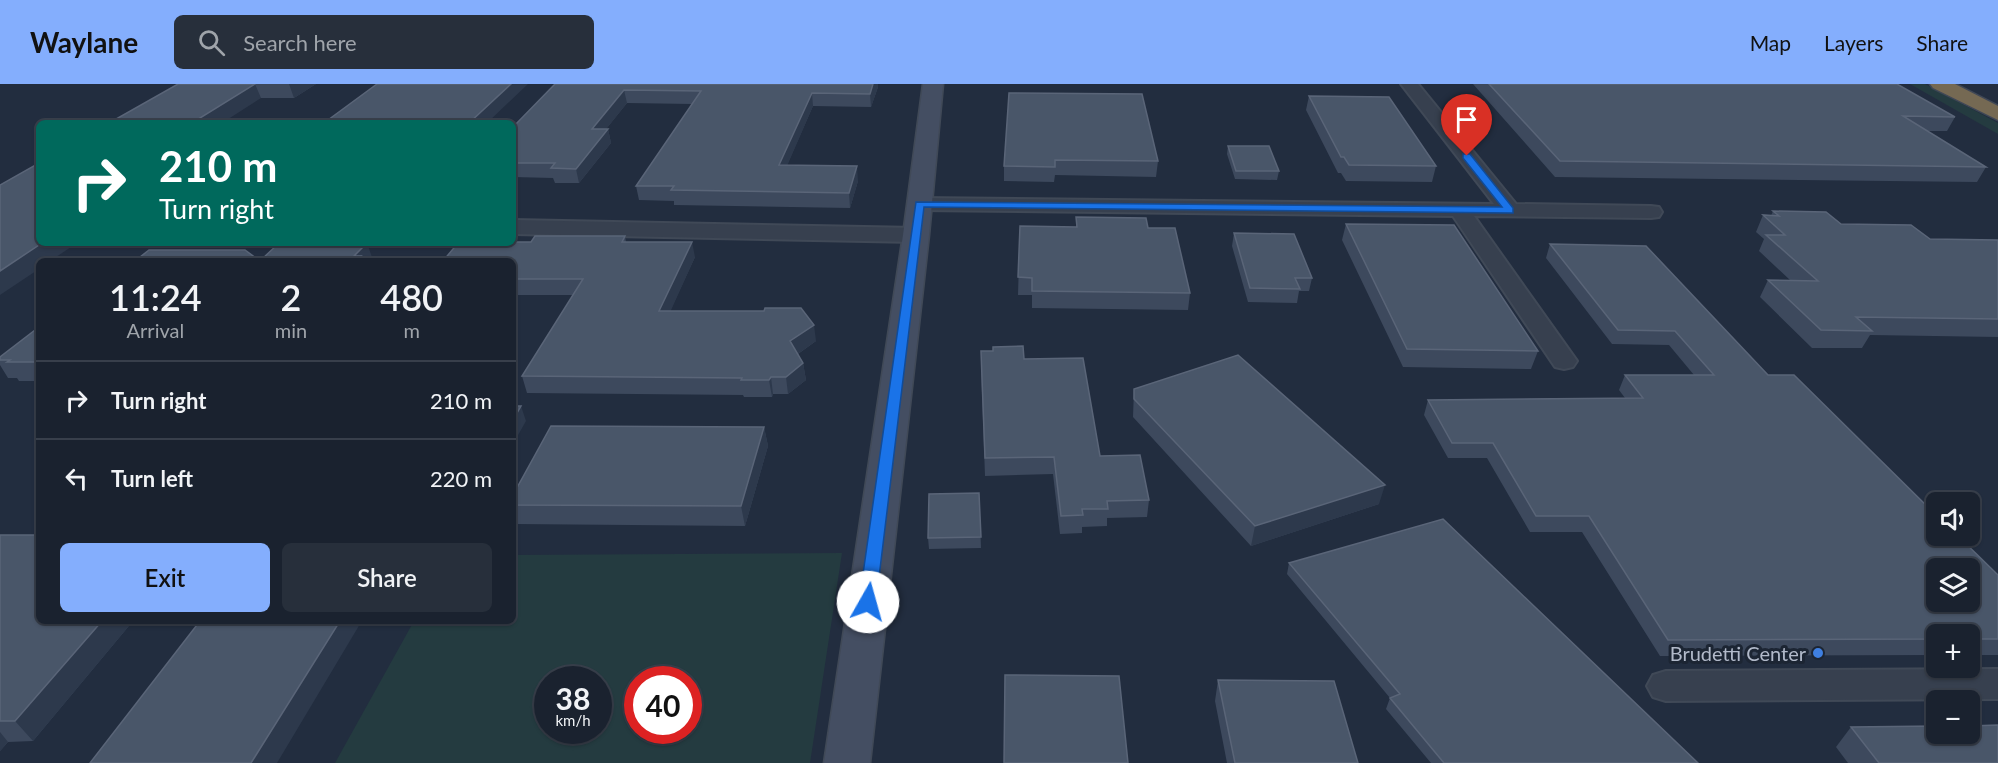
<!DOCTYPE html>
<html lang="en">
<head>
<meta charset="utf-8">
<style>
	:root { --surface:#1a222f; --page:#272f3b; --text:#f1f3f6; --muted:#9fa4aa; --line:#383f4b; --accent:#84aefd }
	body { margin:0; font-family:Lato,sans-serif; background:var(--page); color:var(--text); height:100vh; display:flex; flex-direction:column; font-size:22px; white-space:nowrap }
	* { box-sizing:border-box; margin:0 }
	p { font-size:20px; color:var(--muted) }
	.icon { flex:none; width:33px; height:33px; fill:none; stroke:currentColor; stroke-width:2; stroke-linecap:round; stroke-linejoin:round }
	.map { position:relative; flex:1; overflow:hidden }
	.panel { position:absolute; left:36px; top:174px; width:480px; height:366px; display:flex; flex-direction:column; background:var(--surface); border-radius:9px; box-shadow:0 2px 4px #0004,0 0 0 2px var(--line) }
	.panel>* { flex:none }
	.hud { position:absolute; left:36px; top:36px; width:480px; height:126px; border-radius:9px; box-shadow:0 2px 4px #0004,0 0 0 2px var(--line); background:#00695c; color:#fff; overflow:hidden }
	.fabs { position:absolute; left:1926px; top:408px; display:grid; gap:12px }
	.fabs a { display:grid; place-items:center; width:54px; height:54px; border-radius:9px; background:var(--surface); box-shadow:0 2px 4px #0004,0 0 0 2px var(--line); font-size:30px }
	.speed { position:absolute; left:534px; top:582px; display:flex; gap:12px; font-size:30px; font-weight:700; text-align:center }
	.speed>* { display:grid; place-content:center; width:78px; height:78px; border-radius:50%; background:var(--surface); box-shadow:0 2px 4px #0004,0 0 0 2px var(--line); line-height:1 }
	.speed small { font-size:15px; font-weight:400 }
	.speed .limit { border:9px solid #d22; background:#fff; color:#111 }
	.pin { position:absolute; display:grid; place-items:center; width:51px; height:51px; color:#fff; margin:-62px -26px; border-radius:50% 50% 50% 0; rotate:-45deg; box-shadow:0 0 6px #0007 }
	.pin .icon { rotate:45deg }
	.me { position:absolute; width:66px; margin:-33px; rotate:7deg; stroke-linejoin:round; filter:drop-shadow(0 0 4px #0008) }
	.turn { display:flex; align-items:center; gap:21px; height:126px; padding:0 24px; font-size:27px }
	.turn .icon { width:78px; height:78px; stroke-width:2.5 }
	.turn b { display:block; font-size:42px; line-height:51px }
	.eta { display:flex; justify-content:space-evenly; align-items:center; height:102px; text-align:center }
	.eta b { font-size:36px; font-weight:600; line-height:42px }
	.cta { display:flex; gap:12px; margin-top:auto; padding:12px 24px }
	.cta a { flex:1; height:69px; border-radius:9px; background:var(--accent); color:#111; font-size:24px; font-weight:600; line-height:69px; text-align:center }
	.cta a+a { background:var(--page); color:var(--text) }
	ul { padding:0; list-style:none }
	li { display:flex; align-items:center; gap:18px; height:78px; padding:0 24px; border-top:2px solid var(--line) }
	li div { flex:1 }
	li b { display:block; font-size:22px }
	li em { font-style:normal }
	header { display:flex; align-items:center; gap:36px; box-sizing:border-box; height:84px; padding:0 30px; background:var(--accent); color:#111 }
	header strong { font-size:28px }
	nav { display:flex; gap:33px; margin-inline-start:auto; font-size:21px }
	.search { width:420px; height:54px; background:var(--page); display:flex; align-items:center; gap:15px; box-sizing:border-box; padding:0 21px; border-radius:9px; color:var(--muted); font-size:22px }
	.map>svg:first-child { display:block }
</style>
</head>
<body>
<header>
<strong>Waylane</strong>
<div class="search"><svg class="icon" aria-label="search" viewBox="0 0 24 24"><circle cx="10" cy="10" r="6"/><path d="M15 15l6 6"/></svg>Search here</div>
<nav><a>Map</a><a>Layers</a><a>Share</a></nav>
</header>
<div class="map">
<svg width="1998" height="679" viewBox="0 0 1998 679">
	<rect width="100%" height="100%" fill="#222d3f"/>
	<!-- green -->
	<path fill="#243b40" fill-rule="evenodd" d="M1910 0H1925L1998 39V50Z
		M842 469 810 679H335L414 537H513V471ZM548 596H598V646H548ZM638 596H688V646H638Z"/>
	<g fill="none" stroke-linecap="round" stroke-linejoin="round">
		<!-- street casing -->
		<g stroke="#404957" stroke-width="4">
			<path id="street" d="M1401 0H1418L1516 120 1651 122 1659 123 1662 128 1659 133 1651 134 1474 132 1577 277 1573 283 1564 285 1555 283 1453 132 919 126 912 124 909 120 912 116 919 114 1494 120Z
				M513 136 916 144 924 146 927 151 924 156 916 158 513 150Z
				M1998 585V615L1666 617 1653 613 1647 602 1653 591 1666 587Z"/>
		</g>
		<!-- secondary casing -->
		<g stroke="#404957" stroke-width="3">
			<path id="secondary" d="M923 0H943L929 151 870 679H824L903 151Z"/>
		</g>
		<!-- highway casing -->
		<g stroke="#3f4756" stroke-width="3">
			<path id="highway" d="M1930 0H1955L1998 22V36L1933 4Z"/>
		</g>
		<!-- street -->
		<use href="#street" fill="#37404f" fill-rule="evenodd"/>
		<!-- secondary -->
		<use href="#secondary" fill="#444e62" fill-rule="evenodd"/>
		<!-- highway -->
		<use href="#highway" fill="#756953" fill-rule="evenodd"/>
	</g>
	<!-- wall -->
	<path fill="#3d495d" d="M178 0H316L294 14H261Z
		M555 0 878 3 871 23 813 22 787 81 858 97 850 124 674 121V117L639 116 636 102 692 20 627 19 606 45H608L611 59 579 99H555L553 94 513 93V43Z
		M1473 0H1897L1955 33 1947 47H1927L1986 83 1977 98 1555 93Z
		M1009 9 1158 77 1156 93 1055 91 1054 98 1004 97V82Z
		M1309 12 1436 82 1432 98 1346 97 1341 89H1338L1306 26Z
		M1228 62 1279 87 1277 96 1235 95 1227 70Z
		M1773 127 1841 140 1930 155 1998 156V253L1870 251 1862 264H1812L1760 213 1768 196H1790L1759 167 1764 155 1756 148 1763 131 1771 132Z
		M1076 133 1148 144 1190 209 1188 226 1032 224V211H1018L1020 142 1076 143Z
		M1346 140 1538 267 1531 285 1403 283 1342 156Z
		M1234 149 1312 194 1309 207H1299L1297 219 1248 218 1232 162Z
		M625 152 626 158 695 173 670 227 816 257 798 270 803 279 806 296 788 310H773L772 313H744L743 311 527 309 522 292 573 211H513V177L531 158Z
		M1550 160 1768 291 1998 491V571H1970V550H1936V571L1660 572 1582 448H1530L1487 374H1448L1424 331 1428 316 1625 314 1619 306 1625 291H1694L1669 261 1612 260 1546 174Z
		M39 243V297H19L17 294H8L0 281V273Z
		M1024 275 1100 372 1149 416 1147 433 1107 434V442L1082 443V449L1060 450 1053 390 985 392 981 284Z
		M1134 305 1379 420 1251 462 1133 333Z
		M764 343 768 362 745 442 515 440 513 435V411Z
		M979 409 981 464 929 465 928 454Z
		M0 451 39 537H133L33 657 8 658 0 667Z
		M1289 479 1698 679H1431L1386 625 1390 614 1287 490Z
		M1218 596 1358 679H1227L1215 617Z
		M1851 643 1998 679H1848L1836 663Z"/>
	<!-- shaded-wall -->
	<path fill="#2d394c" d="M255 0 261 14 222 39H192Z
		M289 0H316L294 14Z
		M511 0H528L487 39H469Z
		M873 0H878V3L871 23 870 10Z
		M624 6 627 19 595 59 592 45Z
		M812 9 813 22 781 96 779 81Z
		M608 45 611 59 579 99 576 85Z
		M857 82 858 97 850 124 849 109Z
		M692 158 695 173 663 244 659 227Z
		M42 159H77L50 177H39V185L0 211V187Z
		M367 159 373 176 372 177H356L354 172Z
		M814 241 816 257 792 274 790 257Z
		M803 279 806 296 788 310 786 293Z
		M771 293 773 310 772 313 769 296Z
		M521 322 526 337 513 360V336Z
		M764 343 768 362 745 442 741 422Z
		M1385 401 1379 420 1251 462 1255 442Z
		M102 537H133L33 657 15 637Z
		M340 537H358L360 540 277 679H251Z
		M0 648 8 658 0 667Z"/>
	<!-- building -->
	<path fill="#495669" stroke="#5a6578" stroke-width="1.5" fill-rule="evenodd" d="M178 0H255L192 39H109Z
		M377 0H511L469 39H324Z
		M555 0H873L870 10 812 9 779 81 857 82 849 109 671 106 674 102H636L701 7 624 6 592 45H608L576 85 551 84 555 79H513V43Z
		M1489 0H1897L1955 33 1903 32 1986 83 1560 77Z
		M1009 9 1142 10 1158 77 1055 76V83L1004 82Z
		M1309 12 1389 13 1436 82 1349 81 1344 73H1341Z
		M1228 62H1269L1279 87H1236Z
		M39 79V159H42L0 187V101Z
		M1773 127 1826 128 1841 140 1911 141 1930 155 1998 156V235L1856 233 1872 247 1821 246 1768 196 1818 197 1766 151H1785L1763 131 1779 132Z
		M1076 133 1146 134 1148 144H1175L1190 209 1032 207V194L1018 193 1020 142 1077 143Z
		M1346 140 1454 141 1538 267 1407 265Z
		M1234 149 1294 150 1312 194H1295L1300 205 1250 204Z
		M535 152H625L622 158H692L659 227H764L765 224H801L814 241 790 257 803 279 786 293H771L769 296H741L742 294 522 292 583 195H513V177H443L458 159H513V158H531Z
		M279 159H367L354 172H361L356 177H135L149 166H245L260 177Z
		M1550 160 1646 162 1768 291H1794L1936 431V452H1958L1998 491V555H1970V550H1936V555L1668 556 1589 432H1536L1493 359H1452L1428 316 1643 314 1625 291H1714L1675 247 1618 246ZM1936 484H1970V518H1936Z
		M39 243V278H7L10 276H0V273Z
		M1023 262 1024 275 1083 274 1100 372 1140 371 1149 416 1107 417 1108 425H1082L1083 431 1061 432 1054 373 985 374 981 267H993V263Z
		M1238 271 1385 401 1255 442 1134 315V305Z
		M513 322H521L513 336Z
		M551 342 764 343 741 422 513 421V411Z
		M979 409 981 453 928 454 929 410Z
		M1443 435 1698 679H1444L1390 614 1400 610 1289 479Z
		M0 451H39V537H102L15 637H0Z
		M200 537H340L251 679H90Z
		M1005 591 1119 592 1128 679H1004Z
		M1218 596 1334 597 1358 679H1235Z
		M1998 641V679H1879L1851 643 1936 642V650H1970V642Z"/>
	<!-- route -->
	<path fill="#1a73e8" stroke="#114b97" stroke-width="1.5" d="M1463 70H1470L1513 124V129L924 123 876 518 873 523H862L859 518 916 118 1502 123 1463 74Z"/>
	<!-- markers -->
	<circle fill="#3f7fe0" stroke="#1c2533" stroke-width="2" cx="1818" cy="569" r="6"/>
	<g text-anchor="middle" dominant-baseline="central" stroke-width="6" stroke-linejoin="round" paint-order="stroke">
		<!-- near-poi labels -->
		<g font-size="20" fill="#b2baca" stroke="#1c2533" text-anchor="end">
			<text x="1806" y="569">Brudetti Center</text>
		</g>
	</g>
</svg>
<div class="fabs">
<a><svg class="icon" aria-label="sound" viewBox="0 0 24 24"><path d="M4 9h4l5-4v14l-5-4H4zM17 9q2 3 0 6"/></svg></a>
<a><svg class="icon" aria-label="layers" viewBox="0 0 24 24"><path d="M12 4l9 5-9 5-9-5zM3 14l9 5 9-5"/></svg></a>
<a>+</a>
<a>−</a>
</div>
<div class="speed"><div>38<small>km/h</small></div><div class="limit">40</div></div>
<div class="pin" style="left:1467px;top:72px;background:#d93025"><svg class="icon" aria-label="arrive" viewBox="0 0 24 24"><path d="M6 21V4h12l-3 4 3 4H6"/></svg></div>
<svg class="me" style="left:868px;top:518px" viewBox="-20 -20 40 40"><circle r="19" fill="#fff"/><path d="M0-13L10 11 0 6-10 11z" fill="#1a73e8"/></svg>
<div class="hud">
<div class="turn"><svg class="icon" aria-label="right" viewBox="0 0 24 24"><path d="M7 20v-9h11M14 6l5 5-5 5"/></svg><div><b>210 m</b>Turn right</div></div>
</div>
<section class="panel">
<div class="eta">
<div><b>11:24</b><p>Arrival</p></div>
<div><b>2</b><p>min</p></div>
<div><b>480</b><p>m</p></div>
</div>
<ul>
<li><svg class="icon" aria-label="right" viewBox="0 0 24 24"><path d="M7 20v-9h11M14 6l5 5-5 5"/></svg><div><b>Turn right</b></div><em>210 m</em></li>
<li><svg class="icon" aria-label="left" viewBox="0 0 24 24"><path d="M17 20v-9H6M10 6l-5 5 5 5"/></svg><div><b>Turn left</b></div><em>220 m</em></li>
</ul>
<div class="cta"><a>Exit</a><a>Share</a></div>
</section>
</div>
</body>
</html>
